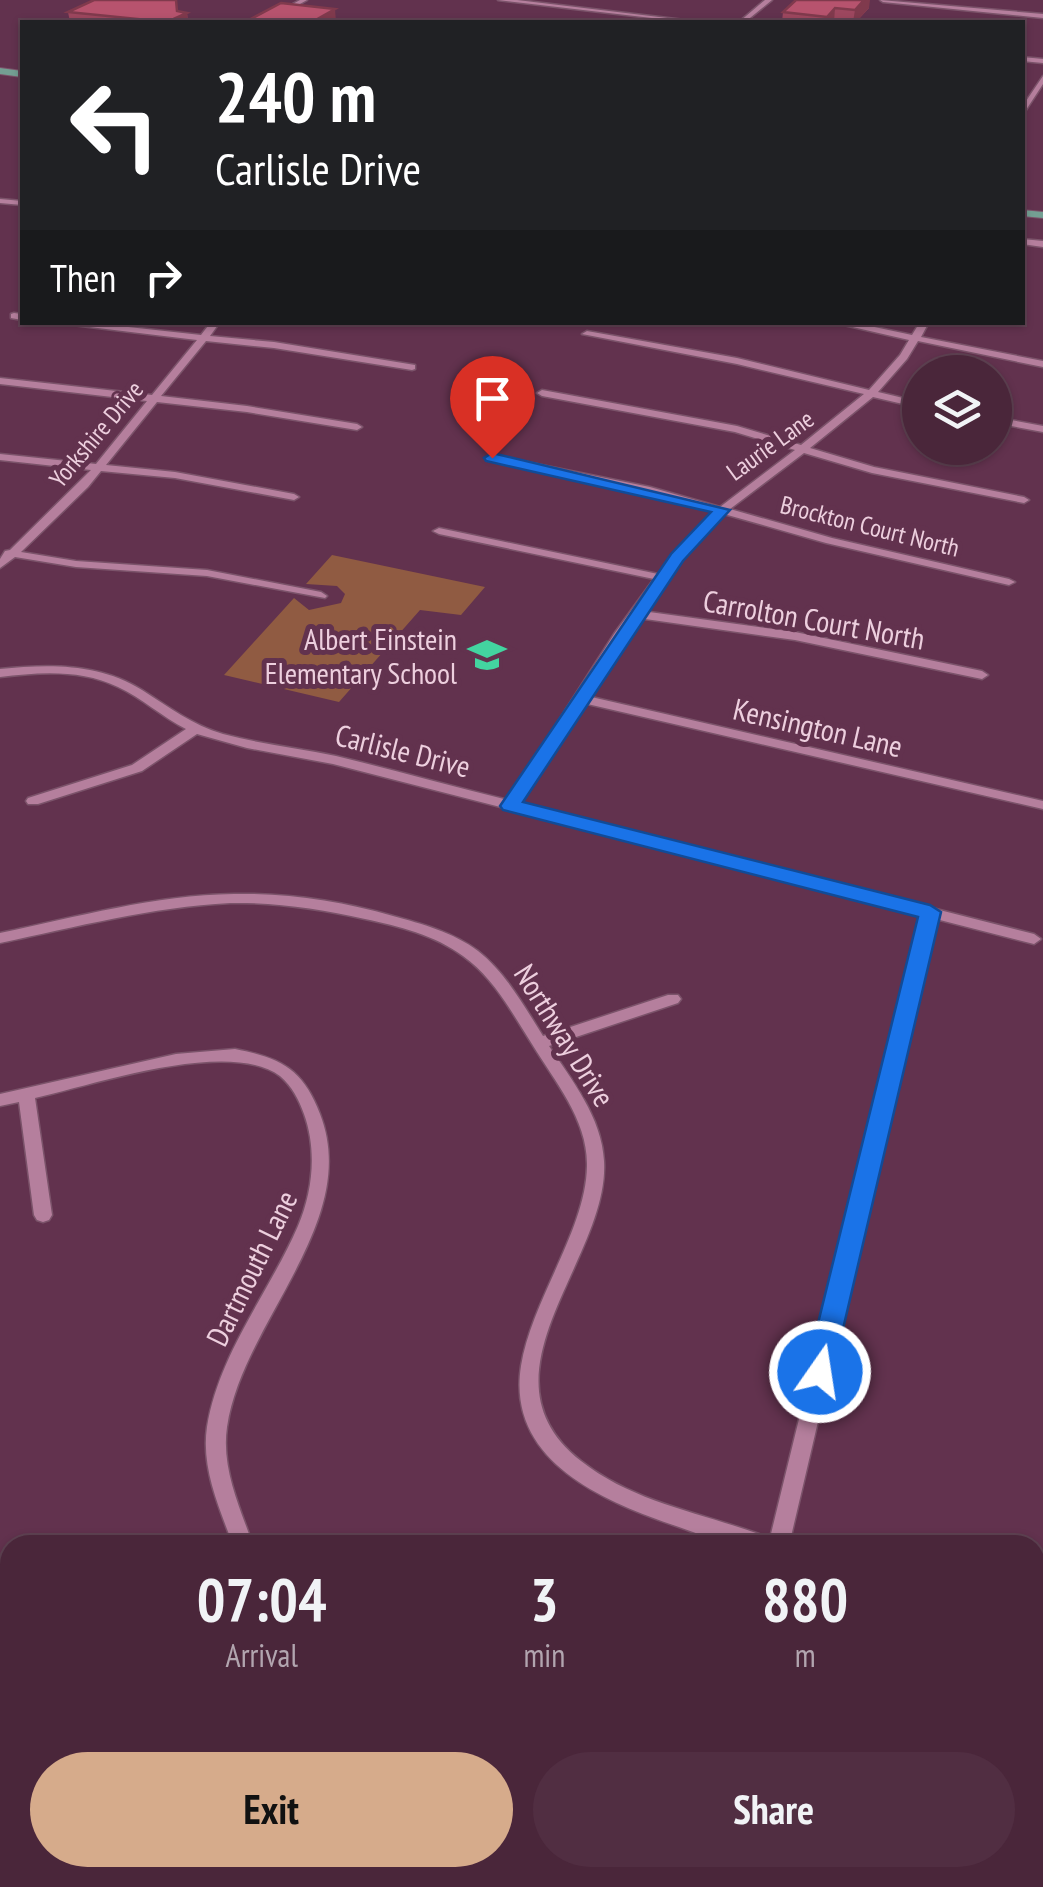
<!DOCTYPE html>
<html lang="en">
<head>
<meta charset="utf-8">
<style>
	:root { --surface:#4a263a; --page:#512e42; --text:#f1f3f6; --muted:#b2a5af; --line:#614354; --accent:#d6ab8b }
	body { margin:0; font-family:"PT Sans Narrow",sans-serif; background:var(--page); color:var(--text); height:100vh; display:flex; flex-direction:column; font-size:38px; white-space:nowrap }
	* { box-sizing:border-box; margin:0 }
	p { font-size:32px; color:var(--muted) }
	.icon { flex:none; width:55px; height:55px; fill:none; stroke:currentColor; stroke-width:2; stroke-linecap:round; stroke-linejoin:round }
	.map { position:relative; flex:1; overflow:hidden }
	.drawer { position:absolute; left:0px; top:1535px; width:1045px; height:352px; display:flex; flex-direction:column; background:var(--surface); border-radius:30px 30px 0 0; box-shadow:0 2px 8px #0004,0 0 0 2px var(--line) }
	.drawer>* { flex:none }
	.guide { position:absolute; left:20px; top:20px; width:1005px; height:305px; border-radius:0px; box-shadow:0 2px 8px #0004,0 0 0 2px var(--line); background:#202124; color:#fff; overflow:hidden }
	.buttons { position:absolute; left:902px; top:355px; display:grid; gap:20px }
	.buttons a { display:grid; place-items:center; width:110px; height:110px; border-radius:50%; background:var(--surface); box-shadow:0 2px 8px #0004,0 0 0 2px var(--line); font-size:50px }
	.pin { position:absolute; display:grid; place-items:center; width:85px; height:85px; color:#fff; margin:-102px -42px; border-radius:50% 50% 50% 0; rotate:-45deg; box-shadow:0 0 10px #0007 }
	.pin .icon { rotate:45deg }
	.me { position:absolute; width:110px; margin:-55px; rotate:13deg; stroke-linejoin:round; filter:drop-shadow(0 0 8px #0008) }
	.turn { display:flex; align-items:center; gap:35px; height:210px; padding:0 30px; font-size:45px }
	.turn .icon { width:130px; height:130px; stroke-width:2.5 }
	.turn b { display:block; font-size:70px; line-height:85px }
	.then { display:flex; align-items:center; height:95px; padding:0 30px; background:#0003; gap:20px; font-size:38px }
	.eta { display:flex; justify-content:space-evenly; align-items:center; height:170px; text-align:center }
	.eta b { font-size:60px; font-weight:700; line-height:70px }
	.action { display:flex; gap:20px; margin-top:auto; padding:20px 30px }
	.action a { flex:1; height:115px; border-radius:60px; background:var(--accent); color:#111; font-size:40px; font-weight:700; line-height:115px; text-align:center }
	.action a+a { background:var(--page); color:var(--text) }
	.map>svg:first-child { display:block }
</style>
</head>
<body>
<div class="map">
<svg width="1043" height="1887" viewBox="0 0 1043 1887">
	<rect width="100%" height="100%" fill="#62324e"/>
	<!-- green -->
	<path fill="#905b42" d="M332 555 485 587 461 615 420 610 339 702 224 675 294 598 309 610 341 603 345 594 337 586 306 584Z"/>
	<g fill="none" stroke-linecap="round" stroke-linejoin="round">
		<!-- minor casing -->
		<g stroke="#7b536a" stroke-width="3">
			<path id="minor" d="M300 0H307L268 22H261Z
				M498 0H517L701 22H686Z
				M765 0H772L745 22H739Z
				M880 0 1043 14V18L883 2Z
				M1022 57 1043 59V63L1022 61Z
				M1043 76V84L1022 116V107Z
				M0 199 22 201V205L0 203Z
				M1022 239 1043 241V247L1022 244Z
				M14 313 22 314V320L11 318V314Z
				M48 322H83L201 335 211 322H220L210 336 274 342 415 365V369L412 370 274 348 206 341 161 396 247 406 357 424 362 427 357 430 247 412 157 402 106 465 175 472 294 494 299 497 294 500 175 478 101 471 88 487 21 552 76 561 207 570 321 592 327 596 325 598 207 576 76 567 15 557 0 568V559L5 551 10 550 91 470 0 460V454L96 464 147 401 0 384V378L152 395 197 340Z
				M831 322H851L912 335 920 322H929L921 337 1043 361V367L918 341 907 359 878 392 920 402V408L873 397 810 448 874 467 1024 497 1029 500 1024 503 872 473 804 453 730 509 832 538 1009 579 1015 582 1009 585 826 543 724 514 696 542 642 611 795 632 982 671 988 675 982 679 795 640 638 618 587 696 1043 801V809L583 703 520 803 1034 934 1041 939 1034 944 936 919 789 1545C772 1545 754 1547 737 1545 718 1543 697 1533 679 1527 605 1502 506 1462 521 1366 532 1299 586 1230 587 1166 588 1120 555 1082 532 1044 512 1013 494 978 463 956 435 935 398 926 365 919 320 909 276 902 230 903 152 907 76 927 0 943V933C77 917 155 895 234 894 288 893 341 901 393 916 422 924 453 932 478 951 506 973 524 1006 543 1036L668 995H678L681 999 678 1003 549 1046C572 1080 602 1118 604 1161 610 1259 471 1375 581 1461 635 1504 708 1514 770 1538L922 915 333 764 247 748 197 734 142 771 38 804H28L26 801 28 798 132 765 186 729C162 717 142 698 118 687 81 669 39 672 0 677V669C49 664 99 663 142 690 169 707 192 725 223 734 260 744 298 748 336 756 394 770 451 786 508 800L614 634 654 579 439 534 433 531 439 528 658 574 688 538 715 512 648 493 492 461 487 458 492 455 650 487 720 507 795 450 735 432 542 396 537 393 542 390 737 426 801 445 864 394 737 364 582 334 587 331 737 358 869 390 900 355 909 340Z
				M995 417 1043 426V432L995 423Z
				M235 1049C281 1058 303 1069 320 1114 362 1222 242 1322 227 1427 221 1468 240 1508 253 1545H233C219 1507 201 1468 207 1427 219 1353 269 1293 298 1226 313 1191 317 1150 304 1114 299 1100 292 1086 280 1076 229 1038 93 1085 35 1098L52 1215 49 1220 43 1222 37 1220 34 1215 19 1102 0 1106V1094L176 1054Z
				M1035 1635 1043 1638V1660L1035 1657Z
				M1043 1826V1865L1035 1868V1830Z
				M1035 1873 1037 1878 1033 1887H1009L1013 1878H1035Z"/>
		</g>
		<!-- major casing -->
		<g stroke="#7b536a" stroke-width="2">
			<path id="major" d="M0 68 22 71V77L0 74Z
				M1022 210 1043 212V218L1022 216Z"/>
		</g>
		<!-- minor -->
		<use href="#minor" fill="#b57f9d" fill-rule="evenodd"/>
		<!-- major -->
		<use href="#major" fill="#749f93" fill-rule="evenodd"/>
	</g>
	<!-- wall -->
	<path fill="#9d475f" d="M796 0 869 8 856 22H782L783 12Z
		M68 12H178L187 13 188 22H70Z"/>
	<!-- shaded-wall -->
	<path fill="#803a4d" d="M176 0 178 17 187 13 188 22H168Z
		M864 0H870L869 8 856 22H853L855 10Z
		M835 8 834 22H827V17Z
		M335 9 336 22H312Z"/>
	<!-- building -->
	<path fill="#b7536e" stroke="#803a4d" stroke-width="2.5" d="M94 0H176L177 11 187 13 167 22 68 12Z
		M796 0H864L855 10 835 8 827 17 783 12Z
		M281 3 335 9 312 22H245Z"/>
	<!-- route -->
	<path fill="#1a73e8" stroke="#114b97" stroke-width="2.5" d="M492 453 730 510 683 561 523 802 930 905 941 912 831 1380 820 1384 810 1380 806 1372 918 917 503 810 500 806 671 554 711 512 486 461 484 458Z"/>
	<!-- icons -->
	<defs>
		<g id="school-bare" transform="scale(3)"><path d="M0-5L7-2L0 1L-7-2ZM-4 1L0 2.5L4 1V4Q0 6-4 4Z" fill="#43d4a0" stroke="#62324e" stroke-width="2.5" paint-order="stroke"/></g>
	</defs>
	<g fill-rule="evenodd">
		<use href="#school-bare" x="487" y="655"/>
	</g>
	<g text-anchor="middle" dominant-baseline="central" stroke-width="10" stroke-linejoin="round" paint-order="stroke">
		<!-- far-street labels -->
		<g font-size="25" fill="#edcfde" stroke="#62324e">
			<text transform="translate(96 434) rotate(-50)">Yorkshire Drive</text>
			<text transform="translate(770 445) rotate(-36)">Laurie Lane</text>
			<text transform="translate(870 526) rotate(14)">Brockton Court North</text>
		</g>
		<!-- street labels -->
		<g font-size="30" fill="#edcfde" stroke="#62324e">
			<text transform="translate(814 619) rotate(10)">Carrolton Court North</text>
			<text transform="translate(818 727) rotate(13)">Kensington Lane</text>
			<text transform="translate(403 750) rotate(14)">Carlisle Drive</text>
			<text transform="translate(565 1035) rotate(58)">Northway Drive</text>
			<text transform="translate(251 1268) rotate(-64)">Dartmouth Lane</text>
		</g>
		<!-- poi labels -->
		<g font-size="30" fill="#edcfde" stroke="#62324e" text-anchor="end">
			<text x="457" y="638">Albert Einstein<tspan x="457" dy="34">Elementary School</tspan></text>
		</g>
	</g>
</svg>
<div class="buttons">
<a><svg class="icon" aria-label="layers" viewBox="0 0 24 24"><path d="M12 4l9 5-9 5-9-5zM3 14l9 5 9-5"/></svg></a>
</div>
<div class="pin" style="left:492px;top:458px;background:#d93025"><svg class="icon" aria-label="arrive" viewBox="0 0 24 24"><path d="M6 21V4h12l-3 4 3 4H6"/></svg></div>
<svg class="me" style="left:820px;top:1372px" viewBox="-20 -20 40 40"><circle r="17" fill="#1a73e8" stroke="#fff" stroke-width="3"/><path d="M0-11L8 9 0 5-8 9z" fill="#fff"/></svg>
<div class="guide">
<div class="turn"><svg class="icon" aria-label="left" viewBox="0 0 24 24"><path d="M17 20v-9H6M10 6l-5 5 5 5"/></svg><div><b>240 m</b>Carlisle Drive</div></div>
<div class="then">Then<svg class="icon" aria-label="right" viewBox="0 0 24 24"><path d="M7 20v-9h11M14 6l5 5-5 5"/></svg></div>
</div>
<section class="drawer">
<div class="eta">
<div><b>07:04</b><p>Arrival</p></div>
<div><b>3</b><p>min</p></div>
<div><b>880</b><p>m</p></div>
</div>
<div class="action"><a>Exit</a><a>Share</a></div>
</section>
</div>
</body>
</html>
